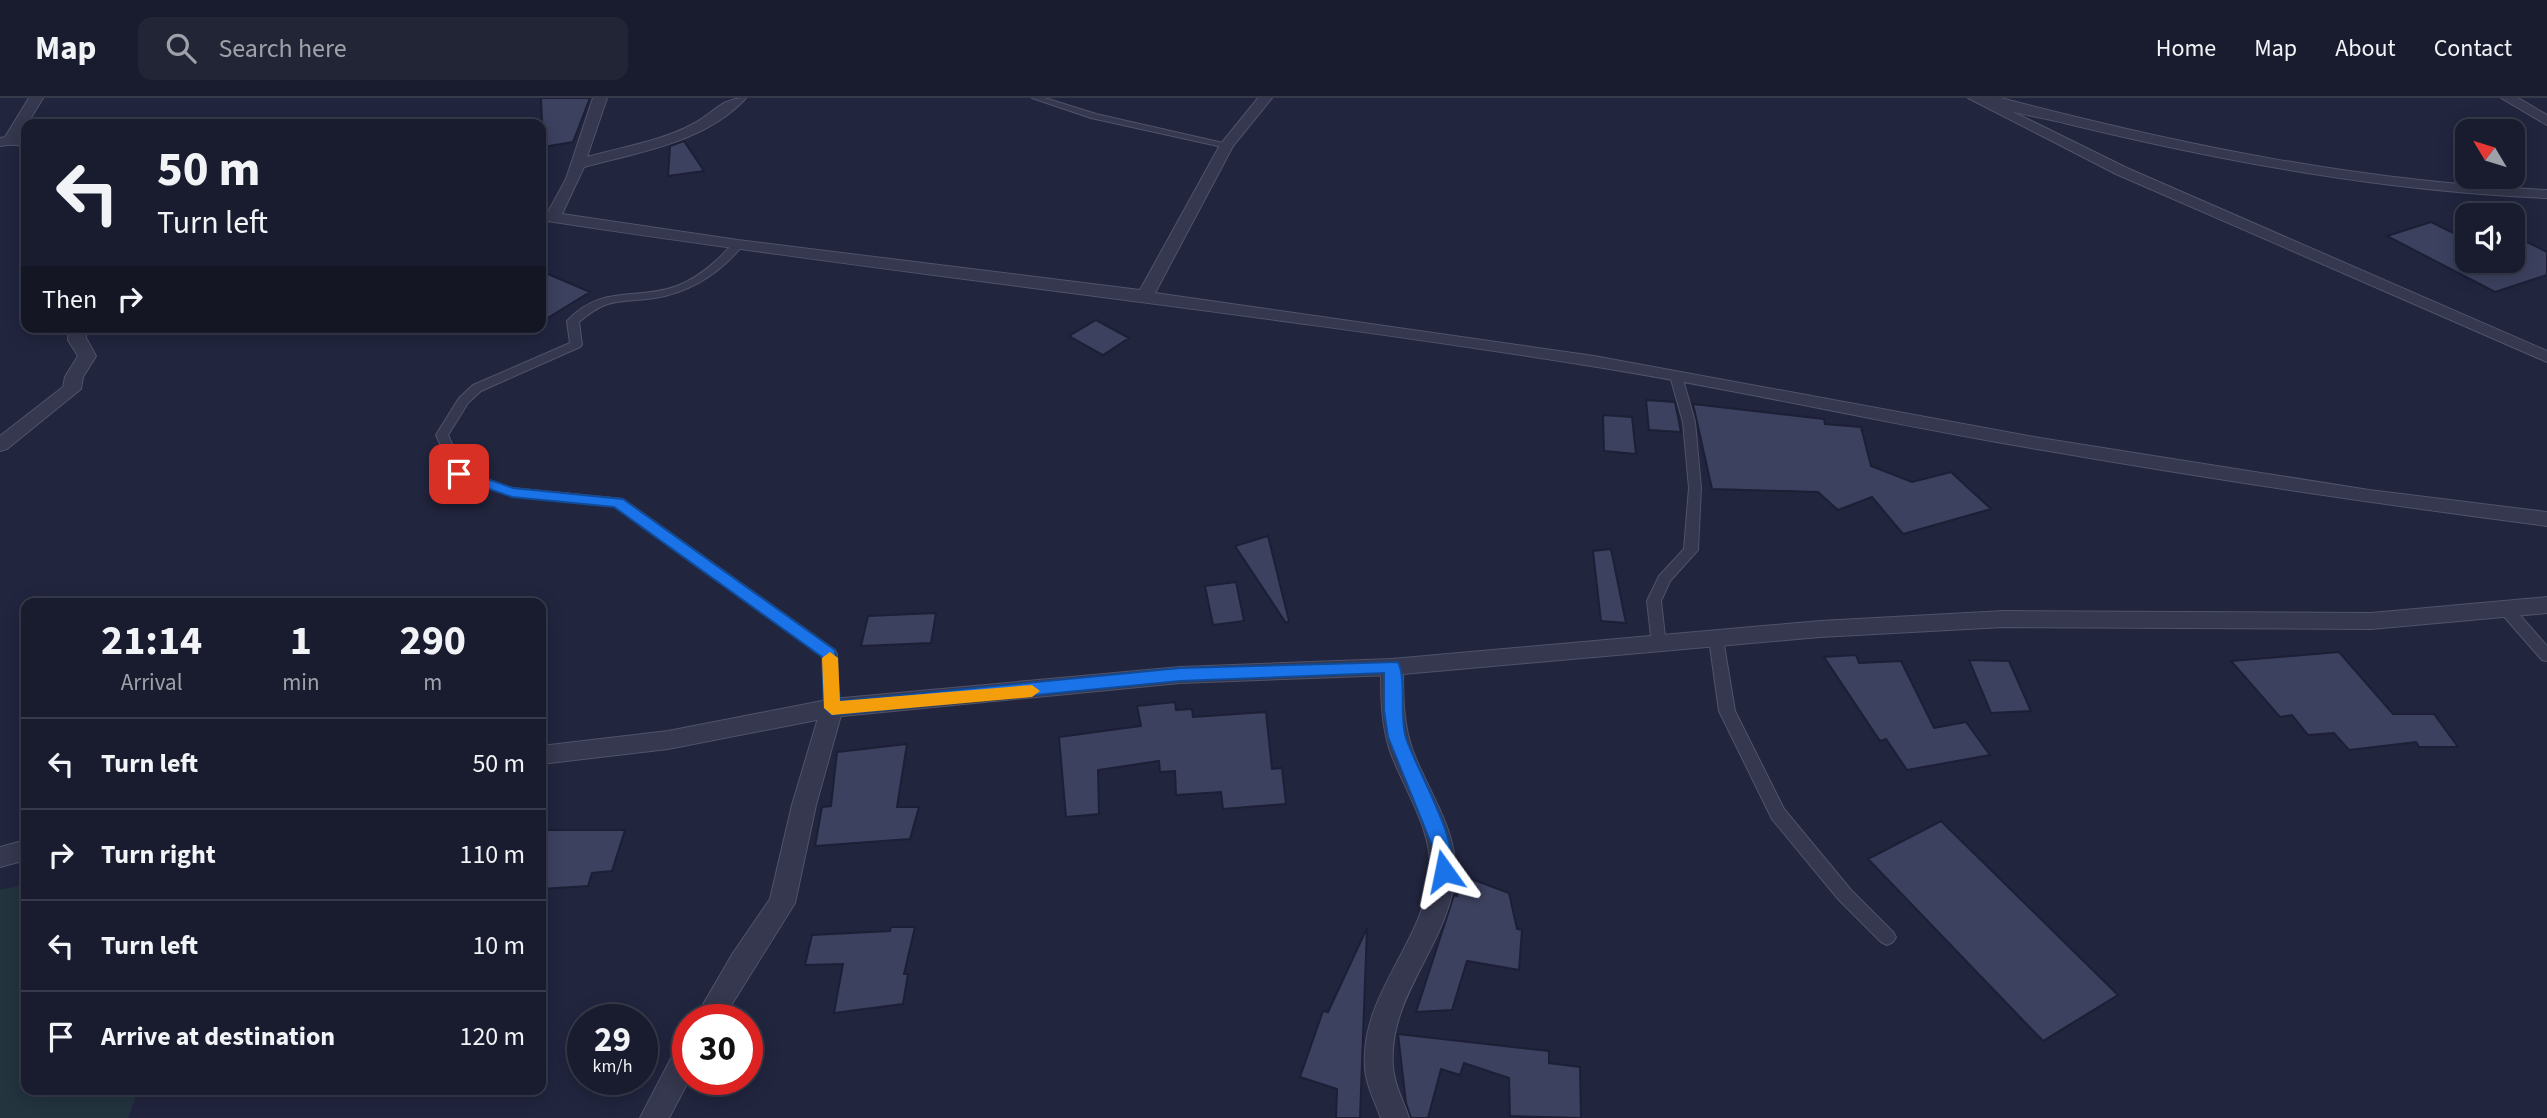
<!DOCTYPE html>
<html lang="en">
<head>
<meta charset="utf-8">
<style>
	:root { --surface:#191c2e; --page:#222536; --text:#f1f3f6; --muted:#9fa1aa; --line:#373a4a }
	body { margin:0; font-family:"Source Sans 3",sans-serif; background:var(--page); color:var(--text); height:100vh; display:flex; flex-direction:column; font-size:26px; white-space:nowrap }
	* { box-sizing:border-box; margin:0 }
	p { font-size:23px; color:var(--muted) }
	.icon { flex:none; width:38px; height:38px; fill:none; stroke:currentColor; stroke-width:2; stroke-linecap:round; stroke-linejoin:round }
	.map { position:relative; flex:1; overflow:hidden }
	.drawer { position:absolute; left:21px; top:500px; width:525px; height:497px; display:flex; flex-direction:column; background:var(--surface); border-radius:14px; box-shadow:0 4px 18px #0003,0 0 0 2px var(--line) }
	.drawer>* { flex:none }
	.banner { position:absolute; left:21px; top:21px; width:525px; height:214px; border-radius:14px; box-shadow:0 4px 18px #0003,0 0 0 2px var(--line); background:#191c2e; color:var(--text); overflow:hidden }
	.needle { width:46px; rotate:308deg }
	.buttons { position:absolute; left:2455px; top:21px; display:grid; gap:14px }
	.buttons a { display:grid; place-items:center; width:70px; height:70px; border-radius:14px; background:var(--surface); box-shadow:0 4px 18px #0003,0 0 0 2px var(--line); font-size:35px }
	.speed { position:absolute; left:567px; top:906px; display:flex; gap:14px; font-size:35px; font-weight:700; text-align:center }
	.speed>* { display:grid; place-content:center; width:91px; height:91px; border-radius:50%; background:var(--surface); box-shadow:0 4px 18px #0003,0 0 0 2px var(--line); line-height:1 }
	.speed small { font-size:18px; font-weight:400 }
	.speed .limit { border:10px solid #d22; background:#fff; color:#111 }
	.pin { position:absolute; display:grid; place-items:center; width:60px; height:60px; color:#fff; margin:-30px; border-radius:14px; box-shadow:0 4px 10px #0006 }
	.me { position:absolute; width:77px; margin:-38px; rotate:348deg; stroke-linejoin:round; filter:drop-shadow(0 0 5px #0008) }
	.turn { display:flex; align-items:center; gap:24px; height:147px; padding:0 21px; font-size:32px }
	.turn .icon { width:91px; height:91px; stroke-width:2.5 }
	.turn b { display:block; font-size:49px; line-height:60px }
	.then { display:flex; align-items:center; height:66px; padding:0 21px; background:#0003; gap:14px; font-size:26px }
	.eta { display:flex; justify-content:space-evenly; align-items:center; height:119px; text-align:center }
	.eta b { font-size:42px; font-weight:700; line-height:49px }
	ul { padding:0; list-style:none }
	li { display:flex; align-items:center; gap:21px; height:91px; padding:0 21px; border-top:2px solid var(--line) }
	li div { flex:1 }
	li b { display:block; font-size:26px }
	li em { font-style:normal }
	header { display:flex; align-items:center; gap:42px; box-sizing:border-box; height:98px; padding:0 35px; background:var(--surface); border-bottom:2px solid var(--line) }
	header strong { font-size:33px }
	nav { display:flex; gap:38px; margin-inline-start:auto; font-size:24px }
	.search { width:490px; height:63px; background:var(--page); display:flex; align-items:center; gap:18px; box-sizing:border-box; padding:0 24px; border-radius:14px; color:var(--muted); font-size:26px }
	.map>svg:first-child { display:block }
</style>
</head>
<body>
<header>
<strong>Map</strong>
<div class="search"><svg class="icon" aria-label="search" viewBox="0 0 24 24"><circle cx="10" cy="10" r="6"/><path d="M15 15l6 6"/></svg>Search here</div>
<nav><a>Home</a><a>Map</a><a>About</a><a>Contact</a></nav>
</header>
<div class="map">
<svg width="2547" height="1020" viewBox="0 0 2547 1020">
	<rect width="100%" height="100%" fill="#21253e"/>
	<!-- green -->
	<path fill="#23343f" d="M26 786V992H138L128 1020H0V792Z"/>
	<!-- building -->
	<path fill="#3c415f" stroke="#1c1f35" stroke-width="2" d="M541 0H590L573 44 543 49Z
		M684 43 704 73 668 78 670 48Z
		M2431 124 2468 142V163H2513V137L2547 154V177L2495 194 2387 138Z
		M541 173 590 194 541 224Z
		M1096 222 1129 240 1103 257 1069 238Z
		M1646 302 1675 304 1681 334 1649 332Z
		M1693 306 1824 321 1825 326 1861 329 1871 368 1912 384 1951 374 1991 411 1903 436 1872 399 1838 412 1818 394 1712 391Z
		M1603 317 1632 319 1636 356 1604 353Z
		M1268 438 1289 523 1286 525 1235 448Z
		M1611 451 1626 525 1601 523 1593 453Z
		M1236 484 1244 523 1213 527 1205 488Z
		M936 515 931 545 861 548 868 518Z
		M2339 554 2393 616H2434L2458 649H2419L2416 644 2349 652 2334 635 2308 637 2292 617 2280 619 2231 563Z
		M1856 557 1859 565 1901 563 1934 630 1966 624 1990 657 1907 672 1886 641 1880 643 1824 559Z
		M1969 562 2009 563 2031 613 1991 615Z
		M1175 604 1176 612 1192 611 1193 619 1266 614 1272 671 1282 670 1286 706 1223 711 1221 694 1176 697 1175 673 1160 674 1159 663 1098 672 1099 716 1066 719 1059 639 1141 628 1137 608Z
		M907 646 897 709H919L910 741 815 748 822 709 831 708 837 654Z
		M1941 723 2118 897 2043 943 1868 761Z
		M541 732H625L612 773 592 775 588 788 541 791Z
		M1463 778 1509 795 1517 831 1522 832 1519 872 1467 863 1452 912 1416 914 1454 797 1457 798Z
		M891 829H915L904 876H908L903 906 834 915 843 866 805 867 812 837 890 833Z
		M1367 830 1360 1020H1336L1337 991 1300 979 1323 913 1328 914Z
		M1398 936 1549 953V965L1580 969 1581 1020 1510 1018 1509 980 1464 965 1460 977 1441 971 1428 1020H1411L1406 1005Z"/>
	<g fill="none" stroke-linecap="round" stroke-linejoin="round">
		<!-- service casing -->
		<g stroke="#505369" stroke-width="2">
			<path id="service" d="M1032 0H1045L1096 16 1232 47 1227 50 1091 20Z
				M738 144 743 147C720 175 691 194 655 200 620 205 609 198 579 224L582 247 580 249 481 293 468 305 448 337 464 373 512 390 623 401 835 552 837 556 839 610 837 614H827L825 610 823 558 615 408 511 398 455 379 436 337 459 300 473 287 570 245 567 223C601 186 637 203 677 188 693 182 706 172 718 161 724 155 730 147 738 144Z
				M1676 274 1682 278 1695 324 1701 390 1698 452 1670 483 1661 503 1666 547 1664 551H1654L1652 547 1647 503 1659 478 1684 451 1689 390 1683 324 1670 278Z
				M2505 505 2510 506 2547 548V563L2542 562 2500 514 2498 510 2500 506Z
				M1716 536 1721 537 1723 541 1735 613 1784 711 1851 792 1893 834 1896 839 1893 844 1887 847 1881 844 1839 802 1772 721 1719 613 1709 541 1711 537Z"/>
		</g>
		<!-- minor casing -->
		<g stroke="#505369" stroke-width="2">
			<path id="minor" d="M593 0H607L587 59C622 49 662 43 693 26 714 15 721 0 746 0 706 44 639 54 584 69L562 116 738 142 1140 192 1220 47 1258 0H1272L1233 48 1155 195 1594 258 2040 340 2369 392 2547 414V428C2378 406 2210 381 2043 352 1892 327 1742 292 1591 268 1242 212 890 176 541 122V112L548 114 566 81Z
				M1968 0H1985L2127 70 2547 253V264L2116 76Z
				M2501 0H2518L2547 17V27Z
				M5 40H26V48L5 46Z
				M69 229H85L86 240 96 258 83 279 81 291 7 351 0 353V338L63 289 65 279 78 258 68 242Z
				M1392 561 1400 563 1403 569C1403 598 1403 626 1413 653 1427 691 1457 732 1455 773 1452 844 1387 896 1393 969 1394 987 1404 1004 1409 1020H1381C1375 1004 1366 987 1365 969 1360 896 1425 844 1430 774 1433 733 1404 691 1390 653 1381 626 1381 598 1381 569L1384 563Z
				M832 601 840 604 843 610 816 707 795 805 722 922H694L733 855 770 801 792 707 821 610 824 604Z
				M688 943 689 982 669 1020H640L678 947Z"/>
		</g>
		<!-- tertiary casing -->
		<g stroke="#505369" stroke-width="2">
			<path id="tertiary" d="M29 0H43L15 46 0 48V40L5 39Z
				M1978 0H2001C2181 47 2361 84 2547 92V100C2383 93 2224 64 2064 25 2045 20 1992 12 1978 0Z
				M2547 499V515L2371 531 2004 529 1820 539 1392 577 1180 585 832 619 668 651 541 666V648L668 633 832 601 1180 569 1392 561 1820 523 2004 513 2371 515Z
				M26 742V762L0 769V749Z"/>
		</g>
		<!-- service -->
		<use href="#service" fill="#35384e" fill-rule="evenodd"/>
		<!-- minor -->
		<use href="#minor" fill="#35384e" fill-rule="evenodd"/>
		<!-- tertiary -->
		<use href="#tertiary" fill="#35384e" fill-rule="evenodd"/>
	</g>
	<!-- route -->
	<path fill="#1a73e8" stroke="#114b97" stroke-width="2" d="M459 371 513 390 623 401 835 552 840 603 1180 570 1398 564C1407 582 1399 617 1406 640 1416 671 1464 750 1450 779H1437L1433 750 1388 639 1384 612V575L1180 583 832 617 824 610 822 559 614 409 512 399 454 379 452 376Z"/>
	<!-- slow -->
	<path fill="#f59e0b" d="M830 554 838 560 840 603 1032 587 1040 593 1032 599 832 617 824 610 822 560Z"/>
</svg>
<div class="buttons">
<a><svg class="needle" viewBox="-14 -14 28 28"><path d="M0-13l5 13h-10z" fill="#e53935"/><path d="M0 13l5-13h-10z" fill="#9fa1aa"/></svg></a>
<a><svg class="icon" aria-label="sound" viewBox="0 0 24 24"><path d="M4 9h4l5-4v14l-5-4H4zM17 9q2 3 0 6"/></svg></a>
</div>
<div class="speed"><div>29<small>km/h</small></div><div class="limit">30</div></div>
<div class="pin" style="left:459px;top:376px;background:#d93025"><svg class="icon" aria-label="arrive" viewBox="0 0 24 24"><path d="M6 21V4h12l-3 4 3 4H6"/></svg></div>
<svg class="me" style="left:1444px;top:773px" viewBox="-20 -20 40 40"><path d="M0-17L14 15 0 8-14 15z" fill="#1a73e8" stroke="#fff" stroke-width="4"/></svg>
<div class="banner">
<div class="turn"><svg class="icon" aria-label="left" viewBox="0 0 24 24"><path d="M17 20v-9H6M10 6l-5 5 5 5"/></svg><div><b>50 m</b>Turn left</div></div>
<div class="then">Then<svg class="icon" aria-label="right" viewBox="0 0 24 24"><path d="M7 20v-9h11M14 6l5 5-5 5"/></svg></div>
</div>
<section class="drawer">
<div class="eta">
<div><b>21:14</b><p>Arrival</p></div>
<div><b>1</b><p>min</p></div>
<div><b>290</b><p>m</p></div>
</div>
<ul>
<li><svg class="icon" aria-label="left" viewBox="0 0 24 24"><path d="M17 20v-9H6M10 6l-5 5 5 5"/></svg><div><b>Turn left</b></div><em>50 m</em></li>
<li><svg class="icon" aria-label="right" viewBox="0 0 24 24"><path d="M7 20v-9h11M14 6l5 5-5 5"/></svg><div><b>Turn right</b></div><em>110 m</em></li>
<li><svg class="icon" aria-label="left" viewBox="0 0 24 24"><path d="M17 20v-9H6M10 6l-5 5 5 5"/></svg><div><b>Turn left</b></div><em>10 m</em></li>
<li><svg class="icon" aria-label="arrive" viewBox="0 0 24 24"><path d="M6 21V4h12l-3 4 3 4H6"/></svg><div><b>Arrive at destination</b></div><em>120 m</em></li>
</ul>
</section>
</div>
</body>
</html>
